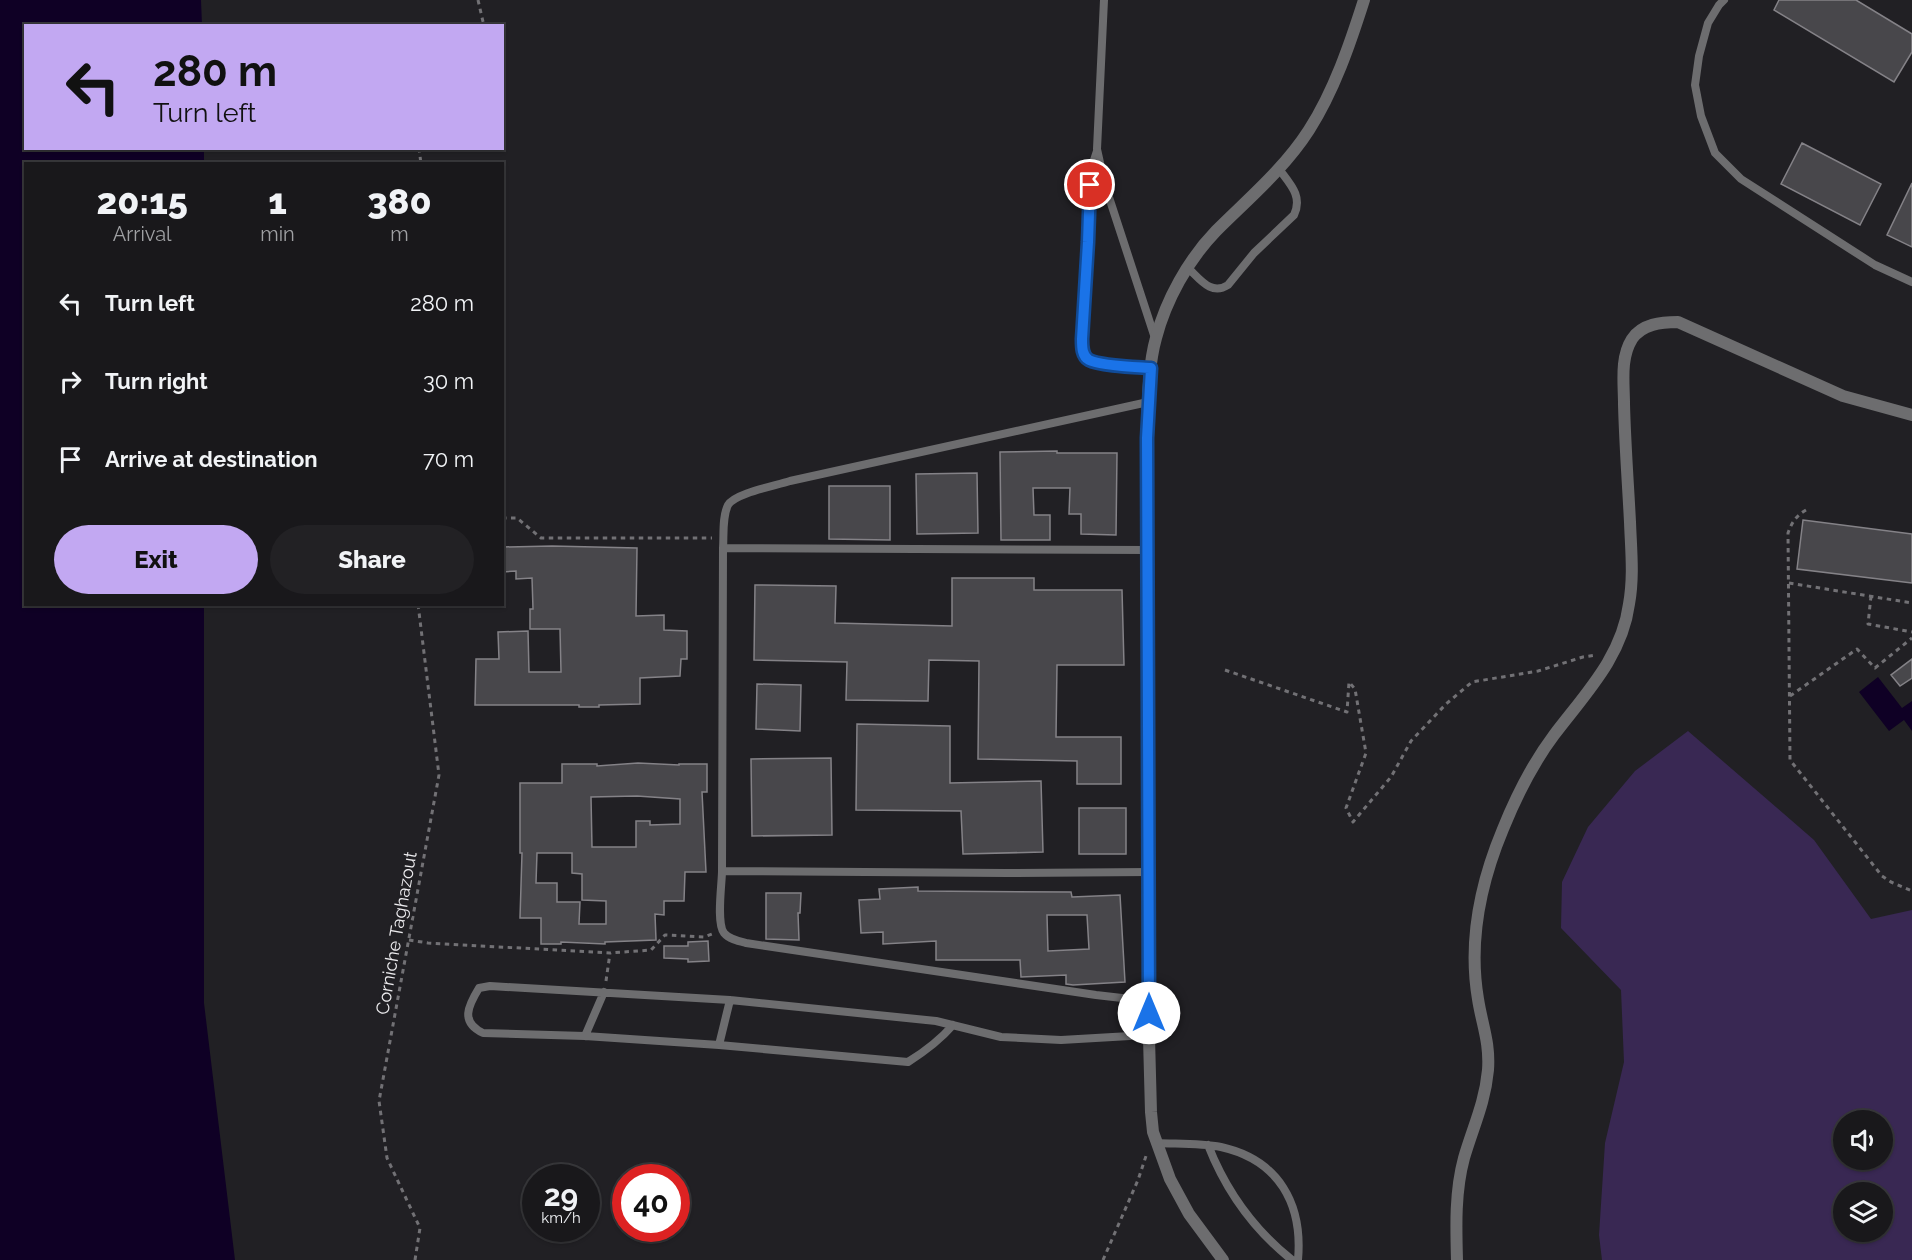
<!DOCTYPE html>
<html lang="en">
<head>
<meta charset="utf-8">
<style>
	:root { --surface:#19181b; --page:#222124; --text:#f1f3f6; --muted:#9fa0a3; --line:#37373a; --accent:#c2a8f2 }
	body { margin:0; font-family:Raleway,sans-serif; background:var(--page); color:var(--text); height:100vh; display:flex; flex-direction:column; font-size:22px; white-space:nowrap }
	* { box-sizing:border-box; margin:0 }
	p { font-size:20px; color:var(--muted) }
	.icon { flex:none; width:33px; height:33px; fill:none; stroke:currentColor; stroke-width:2; stroke-linecap:round; stroke-linejoin:round }
	.map { position:relative; flex:1; overflow:hidden }
	.sheet { position:absolute; left:24px; top:162px; width:480px; height:444px; display:flex; flex-direction:column; background:var(--surface); border-radius:0px; box-shadow:0 2px 4px #0004,0 0 0 2px var(--line) }
	.sheet>* { flex:none }
	.top-card { position:absolute; left:24px; top:24px; width:480px; height:126px; border-radius:0px; box-shadow:0 2px 4px #0004,0 0 0 2px var(--line); background:#c2a8f2; color:#111; overflow:hidden }
	.tools { position:absolute; left:1833px; top:1110px; display:grid; gap:12px }
	.tools a { display:grid; place-items:center; width:60px; height:60px; border-radius:50%; background:var(--surface); box-shadow:0 2px 4px #0004,0 0 0 2px var(--line); font-size:30px }
	.speed { position:absolute; left:522px; top:1164px; display:flex; gap:12px; font-size:30px; font-weight:700; text-align:center }
	.speed>* { display:grid; place-content:center; width:78px; height:78px; border-radius:50%; background:var(--surface); box-shadow:0 2px 4px #0004,0 0 0 2px var(--line); line-height:1 }
	.speed small { font-size:15px; font-weight:400 }
	.speed .limit { border:9px solid #d22; background:#fff; color:#111 }
	.pin { position:absolute; display:grid; place-items:center; width:51px; height:51px; color:#fff; margin:-26px; border:3px solid #fff; border-radius:50%; box-shadow:0 2px 6px #0007 }
	.me { position:absolute; width:66px; margin:-33px; rotate:0deg; stroke-linejoin:round; filter:drop-shadow(0 0 4px #0008) }
	.turn { display:flex; align-items:center; gap:21px; height:126px; padding:0 30px; font-size:27px }
	.turn .icon { width:78px; height:78px; stroke-width:2.5 }
	.turn b { display:block; font-size:42px; line-height:51px }
	.eta { display:flex; justify-content:space-evenly; align-items:center; height:102px; text-align:center }
	.eta b { font-size:36px; font-weight:800; line-height:42px }
	.cta { display:flex; gap:12px; margin-top:auto; padding:12px 30px }
	.cta a { flex:1; height:69px; border-radius:36px; background:var(--accent); color:#111; font-size:24px; font-weight:800; line-height:69px; text-align:center }
	.cta a+a { background:var(--page); color:var(--text) }
	ul { padding:0; list-style:none }
	li { display:flex; align-items:center; gap:18px; height:78px; padding:0 30px }
	li div { flex:1 }
	li b { display:block; font-size:22px }
	li em { font-style:normal }
	.map>svg:first-child { display:block }
</style>
</head>
<body>
<div class="map">
<svg width="1912" height="1260" viewBox="0 0 1912 1260">
	<rect width="100%" height="100%" fill="#212024"/>
	<!-- green -->
	<path fill="#392853" fill-rule="evenodd" d="M1688 731 1814 840 1871 919 1912 910V1260H1602L1599 1235 1605 1143 1624 1062 1621 990 1561 928 1562 882 1588 827 1635 771ZM1844 1120H1882V1160H1844ZM1844 1192H1882V1232H1844Z"/>
	<!-- water -->
	<path fill="#0f0025" d="M0 0H201L202 25 26 26V148L204 149V163L26 164V604L204 605V1003L235 1260H0Z
		M1878 677 1902 708 1912 701V731L1904 720 1889 731 1859 692Z"/>
	<!-- building -->
	<path fill="#48474b" stroke="#848287" stroke-width="1.5" fill-rule="evenodd" d="M1779 0H1856L1912 34V52L1894 82 1774 10Z
		M1802 143 1881 184 1860 225 1781 184Z
		M1912 183V247L1887 235Z
		M1057 451V453H1117L1116 535 1081 534V514H1069L1070 488H1033L1034 515H1050V540H1001L1000 452Z
		M977 473 978 533 917 534 916 474Z
		M829 486H890V540L829 539Z
		M1803 520 1912 534V583L1797 569Z
		M552 546 637 548 636 616 664 615V630L687 631V659H681L680 676 640 678V704L599 705V707H579V705H475L476 659H499L498 632 528 631 529 672H561L560 629H530V609H533L532 578 516 579V571L502 572V547Z
		M952 578H1034V590H1122L1124 665H1057L1056 737H1121V784H1077V761L978 759 979 661 929 660 928 701 846 700 847 662 754 660 755 585 836 586 835 623 952 626Z
		M1912 659V678L1900 686 1891 675Z
		M757 684 801 685 800 731 756 729Z
		M857 724 950 726V783L1041 781 1043 852 963 854 961 811 856 810Z
		M831 758 832 835 752 836 751 759Z
		M638 763 679 765V764H707V792H702L706 872H685L684 901H664V915L655 914 656 940 605 942V944L561 942V944H541V918H520L522 853H520V783H562V764H597V766ZM637 796 680 799V824L650 825V821H636V847H592L591 797ZM537 853H572V873L582 874V900L606 901V924H579L580 902H557V883H536Z
		M1079 808H1126V854H1079Z
		M918 887V891L1071 892 1072 897 1120 895 1125 982 1073 985 1066 984V975L1021 977 1020 960H936V941L883 944V932L861 933 859 900 880 899 879 889ZM1047 915H1087L1089 949 1048 951Z
		M766 893H801L800 913H798L799 940 766 939Z
		M708 941 709 961 688 962V959L664 958V946H688V942Z"/>
	<g fill="none" stroke-linecap="round" stroke-linejoin="round">
		<!-- path -->
		<path stroke="#727175" stroke-width="3" stroke-dasharray="4.5 4.5" stroke-linecap="butt" d="M478 0 484 26
			M419 148 421 164
			M1806 510C1796 516 1792 522 1788 533L1790 760 1882 876 1891 882 1912 891
			M502 518H517L541 538H712
			M1789 583 1912 603
			M1871 596 1868 624 1912 632
			M1225 670 1347 712 1349 682 1355 689 1366 753 1346 808 1353 822 1391 777 1411 741 1446 704 1472 682 1538 671 1583 657 1596 655
			M1790 696 1857 649 1875 668 1912 638
			M409 940 428 943 610 953 651 950 665 935 704 937 712 934
			M606 981 610 953
			M415 1260 420 1228 387 1158 379 1101 439 775 418 604
			M1103 1260 1138 1180 1147 1153"/>
		<!-- service -->
		<path stroke="#6d6d6f" stroke-width="8" d="M1104 0 1097 149 1105 185 1155 338
			M1724 0 1719 5 1708 23 1699 56 1695 85 1701 116 1715 153 1741 179 1875 265 1912 282
			M1097 151 1092 166 1090 185 1082 339C1082 345 1082 352 1086 357 1095 367 1137 367 1151 368
			M1188 268C1200 279 1211 296 1228 285L1254 253 1294 215C1303 196 1290 184 1279 169
			M1148 402 790 481C775 486 735 493 728 505 722 517 724 535 723 548L722 871C722 884 716 923 724 933 729 939 738 941 746 943L1096 995 1148 1001
			M723 548 1148 550
			M722 871 1005 873 1149 872
			M953 1025C940 1040 924 1052 908 1062L719 1045 585 1036 483 1033C460 1022 468 1006 479 988L490 986 730 1000 936 1021 1001 1037 1061 1040 1130 1036 1149 1026
			M585 1036 604 992
			M719 1045 730 1000
			M1157 1143C1178 1144 1200 1143 1221 1147 1279 1160 1303 1204 1298 1260
			M1208 1145C1226 1191 1253 1229 1292 1260"/>
		<!-- minor -->
		<path stroke="#6d6d6f" stroke-width="12" d="M1457 1260C1456 1226 1455 1191 1464 1158 1473 1127 1485 1103 1488 1070 1490 1042 1482 1025 1478 999 1468 940 1480 884 1503 829 1516 797 1533 763 1554 735 1585 694 1622 657 1629 604 1634 576 1631 550 1630 522 1628 483 1625 444 1624 404 1624 383 1620 358 1632 339 1642 324 1661 322 1678 322L1843 396 1912 415"/>
		<!-- tertiary -->
		<path stroke="#6d6d6f" stroke-width="12" d="M1223 1260 1189 1214 1170 1179 1153 1132 1151 1112 1148 1001 1147 438C1147 408 1148 366 1156 338 1166 300 1188 260 1216 231 1248 199 1284 169 1309 130 1334 91 1350 44 1364 0"/>
	</g>
	<g fill="none" stroke-linecap="round" stroke-linejoin="round">
		<!-- route casing -->
		<g stroke="#114b97" stroke-width="15">
			<path id="route" d="M1090 185 1088 242 1082 339C1082 347 1082 356 1089 360 1100 366 1137 367 1151 368L1147 438 1149 1013"/>
		</g>
		<!-- route -->
		<use href="#route" stroke="#1a73e8" stroke-width="10"/>
	</g>
	<g text-anchor="middle" dominant-baseline="central" stroke-width="4.5" stroke-linejoin="round" paint-order="stroke">
		<!-- street labels -->
		<g font-size="18" fill="#edecef" stroke="#212024">
			<text transform="translate(396 933) rotate(-80)">Corniche Taghazout</text>
		</g>
	</g>
</svg>
<div class="tools">
<a><svg class="icon" aria-label="sound" viewBox="0 0 24 24"><path d="M4 9h4l5-4v14l-5-4H4zM17 9q2 3 0 6"/></svg></a>
<a><svg class="icon" aria-label="layers" viewBox="0 0 24 24"><path d="M12 4l9 5-9 5-9-5zM3 14l9 5 9-5"/></svg></a>
</div>
<div class="speed"><div>29<small>km/h</small></div><div class="limit">40</div></div>
<div class="pin" style="left:1090px;top:185px;background:#d93025"><svg class="icon" aria-label="arrive" viewBox="0 0 24 24"><path d="M6 21V4h12l-3 4 3 4H6"/></svg></div>
<svg class="me" style="left:1149px;top:1013px" viewBox="-20 -20 40 40"><circle r="19" fill="#fff"/><path d="M0-13L10 11 0 6-10 11z" fill="#1a73e8"/></svg>
<div class="top-card">
<div class="turn"><svg class="icon" aria-label="left" viewBox="0 0 24 24"><path d="M17 20v-9H6M10 6l-5 5 5 5"/></svg><div><b>280 m</b>Turn left</div></div>
</div>
<section class="sheet">
<div class="eta">
<div><b>20:15</b><p>Arrival</p></div>
<div><b>1</b><p>min</p></div>
<div><b>380</b><p>m</p></div>
</div>
<ul>
<li><svg class="icon" aria-label="left" viewBox="0 0 24 24"><path d="M17 20v-9H6M10 6l-5 5 5 5"/></svg><div><b>Turn left</b></div><em>280 m</em></li>
<li><svg class="icon" aria-label="right" viewBox="0 0 24 24"><path d="M7 20v-9h11M14 6l5 5-5 5"/></svg><div><b>Turn right</b></div><em>30 m</em></li>
<li><svg class="icon" aria-label="arrive" viewBox="0 0 24 24"><path d="M6 21V4h12l-3 4 3 4H6"/></svg><div><b>Arrive at destination</b></div><em>70 m</em></li>
</ul>
<div class="cta"><a>Exit</a><a>Share</a></div>
</section>
</div>
</body>
</html>
